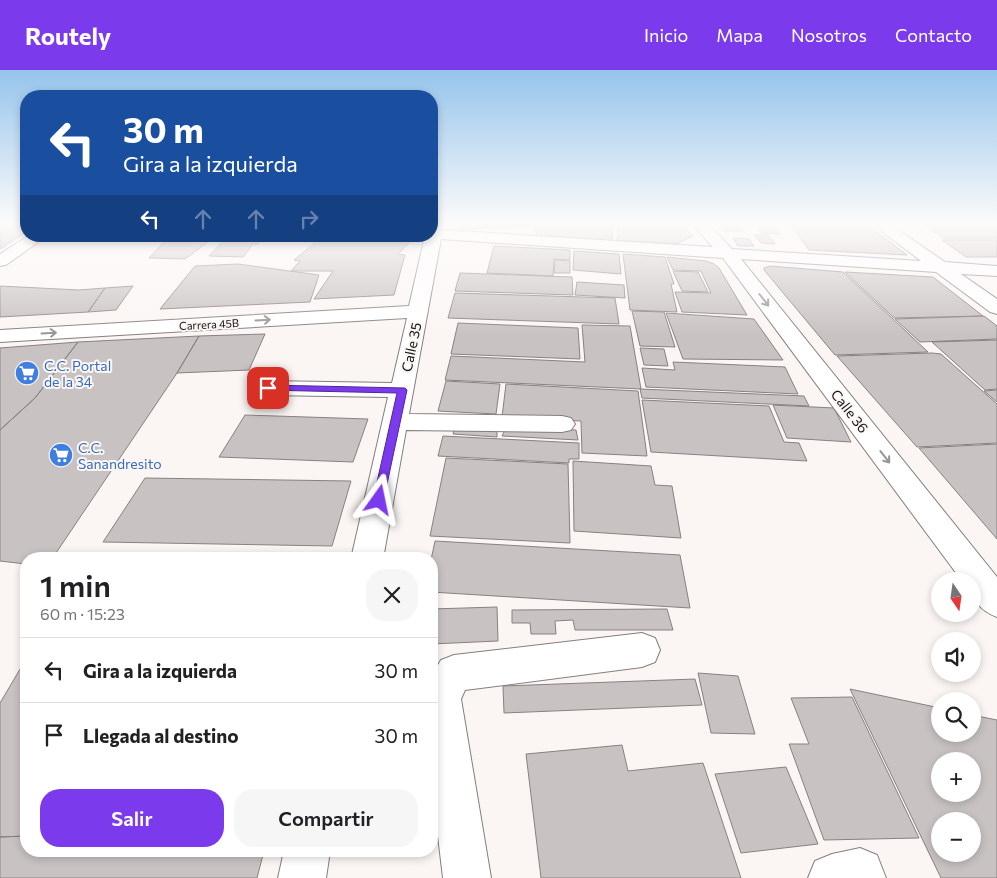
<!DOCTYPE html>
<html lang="es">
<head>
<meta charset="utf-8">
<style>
	:root { --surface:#fff; --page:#f6f6f6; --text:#202124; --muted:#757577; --line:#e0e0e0; --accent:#7c3aed }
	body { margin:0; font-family:Commissioner,sans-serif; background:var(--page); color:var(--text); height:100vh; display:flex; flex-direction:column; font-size:19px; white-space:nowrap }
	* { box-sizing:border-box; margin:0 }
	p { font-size:16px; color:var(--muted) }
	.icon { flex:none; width:28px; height:28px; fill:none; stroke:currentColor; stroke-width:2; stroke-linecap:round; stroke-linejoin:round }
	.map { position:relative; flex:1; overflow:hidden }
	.drawer { position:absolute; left:20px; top:482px; width:418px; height:305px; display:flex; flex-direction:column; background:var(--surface); border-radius:20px; box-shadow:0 2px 8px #0003 }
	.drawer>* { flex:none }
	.hud { position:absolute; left:20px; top:20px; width:418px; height:152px; border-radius:20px; box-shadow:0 2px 8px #0003; background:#1a4fa0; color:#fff; overflow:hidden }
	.needle { width:32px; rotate:167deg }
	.controls { position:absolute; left:931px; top:502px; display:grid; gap:10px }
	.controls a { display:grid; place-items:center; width:50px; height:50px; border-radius:50%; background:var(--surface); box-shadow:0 2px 8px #0003; font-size:25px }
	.pin { position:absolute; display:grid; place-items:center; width:42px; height:42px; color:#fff; margin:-21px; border-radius:10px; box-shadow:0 2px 8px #0006 }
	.me { position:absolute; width:55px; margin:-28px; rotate:12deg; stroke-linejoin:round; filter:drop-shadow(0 0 4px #0008) }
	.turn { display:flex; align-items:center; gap:18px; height:105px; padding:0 20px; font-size:22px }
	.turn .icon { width:65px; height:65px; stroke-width:2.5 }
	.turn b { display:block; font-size:35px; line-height:42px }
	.lanes { display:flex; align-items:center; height:48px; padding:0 20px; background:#0003; justify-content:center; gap:25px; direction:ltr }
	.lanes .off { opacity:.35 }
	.round { display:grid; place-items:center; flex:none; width:52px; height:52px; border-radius:20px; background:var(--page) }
	.head { display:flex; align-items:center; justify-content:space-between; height:85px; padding:0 20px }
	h1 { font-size:30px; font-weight:600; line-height:38px }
	.action { display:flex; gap:10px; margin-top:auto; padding:10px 20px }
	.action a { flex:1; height:58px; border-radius:20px; background:var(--accent); color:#fff; font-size:20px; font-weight:600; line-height:58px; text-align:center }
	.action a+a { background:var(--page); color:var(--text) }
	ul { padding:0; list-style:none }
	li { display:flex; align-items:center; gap:15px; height:65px; padding:0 20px; border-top:1px solid var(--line) }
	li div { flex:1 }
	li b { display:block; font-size:19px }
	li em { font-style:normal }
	header { display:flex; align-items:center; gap:30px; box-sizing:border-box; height:70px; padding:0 25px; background:var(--accent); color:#fff }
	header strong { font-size:24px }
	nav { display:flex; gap:28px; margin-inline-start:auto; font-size:18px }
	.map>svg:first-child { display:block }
</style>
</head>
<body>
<header>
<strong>Routely</strong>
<nav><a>Inicio</a><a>Mapa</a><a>Nosotros</a><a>Contacto</a></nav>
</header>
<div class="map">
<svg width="997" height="808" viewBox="0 0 997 808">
	<rect width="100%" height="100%" fill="#fbf6f4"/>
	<!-- building -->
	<path fill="#c8c2c2" stroke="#878281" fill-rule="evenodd" d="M0 153H26V162L0 179Z
		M460 153H535L534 157 460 159Z
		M535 153H612V173L538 169 534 157Z
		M617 153H682L693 166 676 174 616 171 618 166Z
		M717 153H735L743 161H725Z
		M790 153H865L907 185 809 180Z
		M921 153H991L997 156V168H944Z
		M758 157 777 158 780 164 761 163Z
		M754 165H768L775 174 761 173Z
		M170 166H216L185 189 149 188Z
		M228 166H264L258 174H253L243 187 209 186Z
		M323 166 410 172 398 184 405 185 394 225 314 229 333 201H291L300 191 294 190Z
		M733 168 749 169 754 176H738Z
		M942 170H997V187H966Z
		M494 176 570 180V190L554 189 553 206 487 203Z
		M574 181 619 184 621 204 573 200Z
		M623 184 665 187 674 214H671L677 242 630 240Z
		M667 187 706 191 714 194 719 198 747 245 682 242 675 222 711 223 701 201 673 200Z
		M555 190 570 191V203H554Z
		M238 194 319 205 310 232 160 239 195 196Z
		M770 196 843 202 928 282 835 285 764 200V198Z
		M673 201 698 202 708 222 682 221Z
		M845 202 933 207 983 246 894 248Z
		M460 203 572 207 573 225 455 221Z
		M577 212 624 215 625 228 575 225Z
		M0 216 79 220 105 218 88 242 0 247Z
		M133 216 116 240 88 242 105 218Z
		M455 223 615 228 619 254 448 248Z
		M632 241 664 242 675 277 640 276Z
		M666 243 754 249 783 290 683 289Z
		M984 246 997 256V269L920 272 895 249Z
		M458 253 578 258 580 289 451 284Z
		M582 255 630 256 641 319 445 310 451 286 585 292Z
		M265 264 249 300 177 303 199 266Z
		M199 266 177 303 52 489H26V494L0 491V360L35 328 78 272Z
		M997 270V319L985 320 932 272Z
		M78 272 35 328 0 360V278Z
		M640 278 664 279 668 296 644 295Z
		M932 283 941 284 997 334V373L917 377 837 286Z
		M673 292 785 297 798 324 646 317 642 298 675 300Z
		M446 311 500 314 496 344 438 341Z
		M506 314 638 321 647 386 582 383 581 351 502 347Z
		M640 319 804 326 809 336 642 328Z
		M997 320V332L984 321Z
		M642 330 769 336 784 372 799 373 807 391 651 382Z
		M773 335 834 338 851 372 787 368Z
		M245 345 368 349 353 392 219 387Z
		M455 356H497V367L453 364Z
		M506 358 576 360 578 370 502 366Z
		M443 366 579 373V389H569V393L438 386Z
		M997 374V469L919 378Z
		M446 388 568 394 570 473 430 466Z
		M573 391 651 396 655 415 672 416 681 468 574 461Z
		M145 408 351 411 332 476 103 472Z
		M435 471 680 485 690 538 431 522V490Z
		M497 537 498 571 431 574V539Z
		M667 539 673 560H575L573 550 555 551 556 564H531L530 553H512V540Z
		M26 589V766L0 767V633Z
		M698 603 738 606 755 664 711 663Z
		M695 609 702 635 504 643 503 616Z
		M850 619 940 638V664H972V645L997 650V808H941ZM940 691H972V724H940ZM940 751H972V784H940Z
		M852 627 919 768 824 770 789 674H809L791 628Z
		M622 675 628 701 703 693 741 808H541L526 684Z
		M786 697 818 774 741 783 715 704Z
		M26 766V781H264L257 808H0V767Z"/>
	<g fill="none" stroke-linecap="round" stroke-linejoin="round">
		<!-- minor casing -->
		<g stroke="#847f7d" stroke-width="2">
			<path id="minor" d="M431 153H443L442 160 713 177 691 153H707L732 179 921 191 871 153H888L945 192 997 196V206L961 204 997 229V244L990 242 936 202 741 189 997 507V547C979 540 972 530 972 511H962L723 188 441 169 409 344 562 346 571 348 575 354 571 360 562 362 406 360 383 489H351L388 327 267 325 259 323 255 318 259 313 267 311 392 313 407 248 0 272V260L409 236 425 166H431Z
				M28 166H47L6 195 0 196V184Z
				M642 563 655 568 660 580 655 592 642 597 465 620 461 629 491 808H443L431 707V607L441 590 454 585Z
				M860 778 877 785 886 808H808L815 791 832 784Z
				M284 781H330L326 808H278Z"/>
		</g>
		<!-- minor -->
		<use href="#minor" fill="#fff" fill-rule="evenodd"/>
	</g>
	<!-- one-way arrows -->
	<defs><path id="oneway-shaft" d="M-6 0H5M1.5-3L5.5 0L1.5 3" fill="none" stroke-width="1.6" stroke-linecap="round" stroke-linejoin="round" transform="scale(1.25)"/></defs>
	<g stroke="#969695">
		<use href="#oneway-shaft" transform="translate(764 230) rotate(52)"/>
		<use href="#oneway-shaft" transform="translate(263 250) rotate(-3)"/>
		<use href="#oneway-shaft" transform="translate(49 263) rotate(-3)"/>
		<use href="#oneway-shaft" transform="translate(885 387) rotate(52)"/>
	</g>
	<!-- sky -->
	<linearGradient id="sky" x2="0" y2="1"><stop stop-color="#95c4ec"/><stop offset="0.58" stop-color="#fdfbfa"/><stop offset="1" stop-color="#fdfbfa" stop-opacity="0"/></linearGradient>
	<rect width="997" height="266" fill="url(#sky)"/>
	<!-- route -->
	<path fill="#7c3aed" stroke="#51269a" d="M268 315 405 318 407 320 383 433H375L373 430 397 323 264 320 263 318Z"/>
	<!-- icons -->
	<defs>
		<g id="supermarket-disc" transform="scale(1.25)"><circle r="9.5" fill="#3f7fe0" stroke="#fbf6f4"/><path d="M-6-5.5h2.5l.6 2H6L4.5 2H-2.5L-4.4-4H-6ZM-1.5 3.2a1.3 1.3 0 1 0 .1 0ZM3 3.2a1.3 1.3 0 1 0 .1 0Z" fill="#fff"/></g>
	</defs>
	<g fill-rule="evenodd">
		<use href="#supermarket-disc" x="27" y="303"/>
		<use href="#supermarket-disc" x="61" y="385"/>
	</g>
	<g text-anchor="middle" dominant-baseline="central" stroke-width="4" stroke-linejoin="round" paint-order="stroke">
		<!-- far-street labels -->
		<g font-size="11" fill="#161514" stroke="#fbf6f4">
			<text transform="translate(209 254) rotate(-3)">Carrera 45B</text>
		</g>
		<!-- street labels -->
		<g font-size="14" fill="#161514" stroke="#fbf6f4">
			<text transform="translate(411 277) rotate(-78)">Calle 35</text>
			<text transform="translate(850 341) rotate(52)">Calle 36</text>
		</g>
		<!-- shop labels -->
		<g font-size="14" fill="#366cbe" stroke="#fbf6f4" text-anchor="start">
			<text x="44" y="295">C.C. Portal<tspan x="44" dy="16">de la 34</tspan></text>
			<text x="78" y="377">C.C.<tspan x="78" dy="16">Sanandresito</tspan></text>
		</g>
	</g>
</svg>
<div class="controls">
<a><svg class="needle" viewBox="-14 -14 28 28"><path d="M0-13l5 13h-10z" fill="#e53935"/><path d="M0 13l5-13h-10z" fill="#757577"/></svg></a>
<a><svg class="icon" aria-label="sound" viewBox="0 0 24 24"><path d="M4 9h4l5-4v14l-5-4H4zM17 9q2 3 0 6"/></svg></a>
<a><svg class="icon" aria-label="search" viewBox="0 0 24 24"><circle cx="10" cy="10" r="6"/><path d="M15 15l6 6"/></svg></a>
<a>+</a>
<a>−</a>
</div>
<div class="pin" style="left:268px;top:318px;background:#d93025"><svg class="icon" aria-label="arrive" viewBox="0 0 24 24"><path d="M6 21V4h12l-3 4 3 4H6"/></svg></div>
<svg class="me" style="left:379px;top:430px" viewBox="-20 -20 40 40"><path d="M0-17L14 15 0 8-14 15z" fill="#7c3aed" stroke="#fff" stroke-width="4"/></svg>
<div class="hud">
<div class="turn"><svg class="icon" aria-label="left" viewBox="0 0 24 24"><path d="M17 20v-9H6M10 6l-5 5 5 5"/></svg><div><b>30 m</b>Gira a la izquierda</div></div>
<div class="lanes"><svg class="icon" aria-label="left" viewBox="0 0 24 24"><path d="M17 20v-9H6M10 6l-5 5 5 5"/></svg><svg class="icon off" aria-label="ahead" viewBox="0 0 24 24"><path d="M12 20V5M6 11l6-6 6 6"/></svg><svg class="icon off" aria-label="ahead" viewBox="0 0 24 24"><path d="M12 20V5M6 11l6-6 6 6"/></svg><svg class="icon off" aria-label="right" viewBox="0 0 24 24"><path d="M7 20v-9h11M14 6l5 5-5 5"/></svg></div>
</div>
<section class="drawer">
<div class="head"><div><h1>1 min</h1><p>60 m · 15:23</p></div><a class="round"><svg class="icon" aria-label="close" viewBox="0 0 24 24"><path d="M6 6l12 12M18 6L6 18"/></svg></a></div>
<ul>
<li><svg class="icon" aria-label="left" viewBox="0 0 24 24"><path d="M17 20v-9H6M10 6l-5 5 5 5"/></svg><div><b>Gira a la izquierda</b></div><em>30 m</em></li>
<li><svg class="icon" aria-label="arrive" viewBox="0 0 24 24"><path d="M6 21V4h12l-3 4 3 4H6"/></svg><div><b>Llegada al destino</b></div><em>30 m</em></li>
</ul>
<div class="action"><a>Salir</a><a>Compartir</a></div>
</section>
</div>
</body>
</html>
